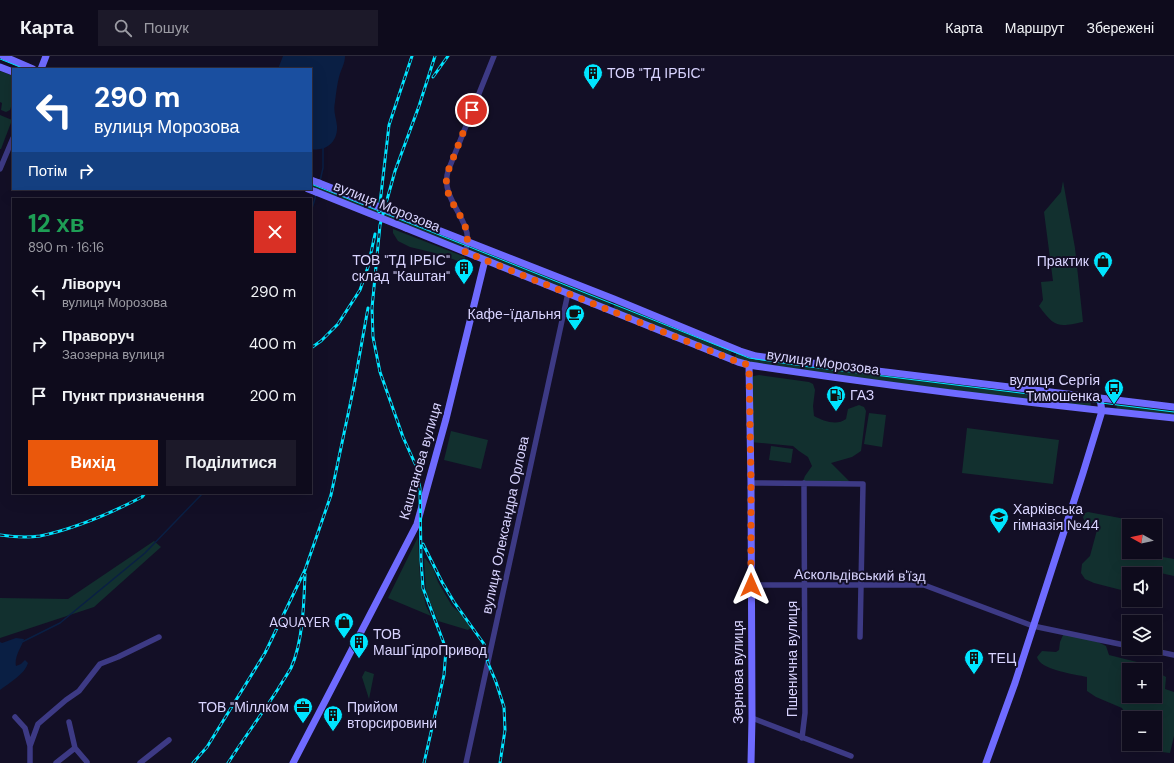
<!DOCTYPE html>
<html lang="uk">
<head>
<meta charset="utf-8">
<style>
	:root { --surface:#0e0b1c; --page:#1c1929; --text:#f1f3f6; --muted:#9b9ba3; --line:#2e2b3b; --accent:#ea580c }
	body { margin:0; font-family:"DM Sans",sans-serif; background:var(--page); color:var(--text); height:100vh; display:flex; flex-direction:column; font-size:15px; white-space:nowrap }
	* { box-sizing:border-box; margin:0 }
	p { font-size:13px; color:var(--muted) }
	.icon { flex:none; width:22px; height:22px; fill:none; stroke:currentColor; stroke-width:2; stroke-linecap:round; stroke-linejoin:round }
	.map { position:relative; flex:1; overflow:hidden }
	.side { position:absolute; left:12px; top:142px; width:300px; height:296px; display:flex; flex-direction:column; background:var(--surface); border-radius:0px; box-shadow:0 4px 16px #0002,0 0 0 1px var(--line) }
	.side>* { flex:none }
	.banner { position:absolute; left:12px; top:12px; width:300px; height:122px; border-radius:0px; box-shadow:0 4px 16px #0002,0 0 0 1px var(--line); background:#1a4fa0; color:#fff; overflow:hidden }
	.needle { width:26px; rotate:278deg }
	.controls { position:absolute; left:1122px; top:463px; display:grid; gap:8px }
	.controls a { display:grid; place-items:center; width:40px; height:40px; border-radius:0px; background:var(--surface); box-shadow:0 4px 16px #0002,0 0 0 1px var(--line); font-size:20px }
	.pin { position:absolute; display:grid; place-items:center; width:34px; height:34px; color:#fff; margin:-17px; border:2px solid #fff; border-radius:50%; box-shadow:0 1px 4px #0007 }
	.me { position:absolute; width:44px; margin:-22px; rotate:0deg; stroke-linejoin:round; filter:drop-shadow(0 0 3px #0008) }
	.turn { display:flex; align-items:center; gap:14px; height:84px; padding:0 16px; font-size:18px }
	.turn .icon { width:52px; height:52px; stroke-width:2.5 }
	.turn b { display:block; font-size:28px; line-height:34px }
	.then { display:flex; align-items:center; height:38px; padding:0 16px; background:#0003; gap:8px; font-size:15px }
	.round { display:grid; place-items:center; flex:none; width:42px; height:42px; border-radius:0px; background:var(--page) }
	.summary { display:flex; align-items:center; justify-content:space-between; height:68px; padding:0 16px }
	h1 { font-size:24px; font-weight:800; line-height:30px; color:#1e9e55 }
	.action { display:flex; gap:8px; margin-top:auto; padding:8px 16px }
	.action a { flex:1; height:46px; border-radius:0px; background:var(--accent); color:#fff; font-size:16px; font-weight:800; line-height:46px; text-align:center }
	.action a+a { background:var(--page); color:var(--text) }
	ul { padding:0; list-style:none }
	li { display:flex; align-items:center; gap:12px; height:52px; padding:0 16px }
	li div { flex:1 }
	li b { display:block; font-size:15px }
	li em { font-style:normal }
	header { display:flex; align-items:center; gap:24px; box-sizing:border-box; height:56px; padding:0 20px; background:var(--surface); border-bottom:1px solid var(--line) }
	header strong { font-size:19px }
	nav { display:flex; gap:22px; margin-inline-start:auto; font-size:14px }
	.search { width:280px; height:36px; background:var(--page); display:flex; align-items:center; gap:10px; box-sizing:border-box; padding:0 14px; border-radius:0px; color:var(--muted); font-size:15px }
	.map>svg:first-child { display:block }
</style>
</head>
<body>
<header>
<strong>Карта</strong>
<div class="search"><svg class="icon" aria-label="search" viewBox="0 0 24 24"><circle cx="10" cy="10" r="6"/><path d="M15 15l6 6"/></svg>Пошук</div>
<nav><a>Карта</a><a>Маршрут</a><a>Збережені</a></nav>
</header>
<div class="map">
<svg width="1174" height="707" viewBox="0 0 1174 707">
	<rect width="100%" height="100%" fill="#130f26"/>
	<!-- green -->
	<path fill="#12302f" d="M0 15 13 20V52L11 51 10 54 6 56 1 54 2 47 0 46Z
		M0 59 12 64 1 93H0Z
		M1063 125 1075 192 1083 266C1058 271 1055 272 1039 250L1043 244 1041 226 1053 225 1044 156 1061 136Z
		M311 126 464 186 462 192 311 133Z
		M393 173 465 201 464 205H458L435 197 410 191 398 185 393 177Z
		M471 190 612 245 609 251 469 195Z
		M615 246 732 294 730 300 613 253Z
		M737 296 756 302 1091 346 1090 352 753 308 734 302Z
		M759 319 809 326 813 328 815 334 813 350 814 360C823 365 837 370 846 363L848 353 859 349 864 351 866 355 861 395 852 401 831 407 852 428 803 425 805 420 812 410 808 401 799 395 793 390 750 386 749 321Z
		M1117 348 1174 355V361L1116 355Z
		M869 357 886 359 882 391 864 388Z
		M967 372 1059 384 1053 428 962 417Z
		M451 375 488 384 481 413 444 404Z
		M771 390 793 393 791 407 769 404Z
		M1088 456 1136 465 1143 470H1129V496H1151V499L1174 503V520L1147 514H1141L1142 518H1129V536L1094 527 1085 523 1081 517 1082 508 1090 500 1097 474 1094 469 1084 464 1083 461 1085 457Z
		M418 481 420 523 426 550 431 560 388 542Z
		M154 485 161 491 94 551 0 582V542L68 543Z
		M425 502 433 512 438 526 452 550 469 565 473 570 468 574 438 565 426 536 424 503Z
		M1068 578 1098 586 1106 590 1109 599 1137 606 1153 614H1129V640H1155V615L1166 621 1165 633 1174 636V680L1170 697 1162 696 1155 686V662H1129V680C1119 668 1128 661 1122 652L1096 641 1087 635V621C1074 618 1040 614 1037 601L1042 595 1056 596 1059 594 1060 586 1063 579Z
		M365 615 374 618 369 643 362 621Z"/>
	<!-- water -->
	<path fill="#0a1f44" d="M283 0H345C345 8 341 13 339 21 337 29 336 37 335 46 333 55 336 61 337 70 338 86 326 96 311 93V13H278Z
		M16 582 24 583C21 592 14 601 16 610L21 608 25 604 28 607C25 618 9 627 0 634V586L2 587Z"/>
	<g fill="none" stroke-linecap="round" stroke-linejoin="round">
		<!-- stream -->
		<path stroke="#0a1f44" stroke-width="1.5" d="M320 125 323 112V92
			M311 156 316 139
			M22 586 60 567 145 497 203 437"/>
		<!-- street -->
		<path stroke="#3d3a85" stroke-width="5.5" d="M0 113 13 82
			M465 195C466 193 467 189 468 186 468 183 467 180 467 177 462 155 441 139 448 115L494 0
			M751 427 863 428 860 581
			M751 529H924L1033 570 1129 590
			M1141 592 1174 599
			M15 661 25 672 30 690V707
			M752 662 851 700
			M802 682 805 657 804 427
			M30 690 38 668 66 644 79 635 100 608 118 601 159 581
			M75 692 87 706
			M56 707 75 692 69 666
			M140 707 169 684
			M466 707 568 237"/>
		<!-- secondary -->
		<path stroke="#6f6bff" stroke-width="7" d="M3 0 33 13
			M0 11 13 16
			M41 13 46 0
			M311 124 319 127
			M308 133 316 136
			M410 163 614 243 740 295 756 300 803 306 1174 351
			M406 172 738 306 749 309C890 330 1032 348 1174 362
			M749 309 751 427 752 662 751 707
			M293 707 417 468 446 363 485 204
			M986 707 1015 627 1083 417 1102 355 1100 343"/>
		<!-- tram -->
		<path stroke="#00e5ff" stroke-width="1" d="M0 3 25 13
			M311 128 749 302 802 310 1174 356"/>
		<!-- rail casing -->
		<g stroke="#00e5ff" stroke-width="3">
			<path id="rail" d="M433 21 448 0
				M379 156 389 69 412 0
				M311 292 321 285 338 268 360 234 368 211 375 178
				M0 479C13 481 27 482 40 480 74 473 111 457 142 441L145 437
				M423 488 442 526 454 546 484 588 488 607 496 626 504 651 505 674 500 707
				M193 707 207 691 265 597 305 514 331 439 354 330 368 252
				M228 707C244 682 262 658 278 633 282 626 287 619 291 612 303 586 304 546 305 518
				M424 707 444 619 446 593 423 532 421 504 420 433 417 412 403 381 380 316 373 281 372 252 380 169 395 115 419 50 435 0"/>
		</g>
		<!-- rail -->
		<use href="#rail" stroke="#130f26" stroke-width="1.5" stroke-dasharray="4.5" stroke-linecap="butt"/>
		<!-- secondary-bridge -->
		<path stroke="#6f6bff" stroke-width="7" d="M319 127 410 163
			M316 136 406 172"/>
	</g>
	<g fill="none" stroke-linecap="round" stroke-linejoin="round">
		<!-- route -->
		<path stroke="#ea580c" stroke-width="7" stroke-dasharray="0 12.6" d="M472 54 448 115C438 148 477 161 465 196L738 306 749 309 751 427V529"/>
	</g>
	<!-- icons -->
	<defs>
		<g id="building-pin" transform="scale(1)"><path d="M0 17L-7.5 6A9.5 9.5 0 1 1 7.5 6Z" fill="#00e5ff" stroke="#130f26"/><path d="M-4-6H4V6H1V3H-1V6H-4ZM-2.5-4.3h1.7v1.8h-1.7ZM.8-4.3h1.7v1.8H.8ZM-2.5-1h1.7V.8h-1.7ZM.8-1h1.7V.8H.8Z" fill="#111"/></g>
		<g id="shop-pin" transform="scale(1)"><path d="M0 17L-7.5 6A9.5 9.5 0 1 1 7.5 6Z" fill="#00e5ff" stroke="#130f26"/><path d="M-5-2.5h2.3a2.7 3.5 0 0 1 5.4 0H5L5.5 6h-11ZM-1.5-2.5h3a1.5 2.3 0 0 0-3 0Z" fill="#111"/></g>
		<g id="cafe-pin" transform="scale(1)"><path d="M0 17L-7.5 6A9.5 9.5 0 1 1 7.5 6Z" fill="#00e5ff" stroke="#130f26"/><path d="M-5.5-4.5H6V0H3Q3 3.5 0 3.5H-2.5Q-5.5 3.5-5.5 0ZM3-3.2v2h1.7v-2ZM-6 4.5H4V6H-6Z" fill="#111"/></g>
		<g id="bus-pin" transform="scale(1)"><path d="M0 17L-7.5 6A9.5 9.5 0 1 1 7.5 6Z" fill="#00e5ff" stroke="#130f26"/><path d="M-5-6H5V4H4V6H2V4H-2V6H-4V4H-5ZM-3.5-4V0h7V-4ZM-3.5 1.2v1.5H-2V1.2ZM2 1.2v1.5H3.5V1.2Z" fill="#111"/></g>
		<g id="fuel-pin" transform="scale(1)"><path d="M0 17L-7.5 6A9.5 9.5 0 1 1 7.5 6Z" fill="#00e5ff" stroke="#130f26"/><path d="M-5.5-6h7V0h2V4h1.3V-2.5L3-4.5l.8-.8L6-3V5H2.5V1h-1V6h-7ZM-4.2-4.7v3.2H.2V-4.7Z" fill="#111"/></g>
		<g id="school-pin" transform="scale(1)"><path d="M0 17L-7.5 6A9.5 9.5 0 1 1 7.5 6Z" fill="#00e5ff" stroke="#130f26"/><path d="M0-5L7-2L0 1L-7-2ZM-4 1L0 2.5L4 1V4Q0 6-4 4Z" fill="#111"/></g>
		<g id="office-pin" transform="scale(1)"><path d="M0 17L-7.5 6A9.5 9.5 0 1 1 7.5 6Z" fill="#00e5ff" stroke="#130f26"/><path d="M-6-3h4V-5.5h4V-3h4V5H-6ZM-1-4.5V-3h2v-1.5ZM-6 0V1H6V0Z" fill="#111"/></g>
	</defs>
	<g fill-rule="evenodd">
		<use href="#building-pin" x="593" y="17"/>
		<use href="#shop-pin" x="1103" y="205"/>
		<use href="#building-pin" x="464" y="212"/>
		<use href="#cafe-pin" x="575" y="258"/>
		<use href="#bus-pin" x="1114" y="332"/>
		<use href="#fuel-pin" x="836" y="339"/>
		<use href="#school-pin" x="999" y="461"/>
		<use href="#shop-pin" x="344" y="566"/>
		<use href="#building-pin" x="359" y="586"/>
		<use href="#building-pin" x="974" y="602"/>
		<use href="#office-pin" x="303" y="651"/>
		<use href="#building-pin" x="333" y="659"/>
	</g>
	<g text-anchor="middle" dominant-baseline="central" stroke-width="4" stroke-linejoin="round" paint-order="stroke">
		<!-- poi labels -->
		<g font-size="14" fill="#d9d4ff" stroke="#130f26" text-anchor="start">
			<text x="607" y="17">ТОВ "ТД ІРБІС"</text>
			<text x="450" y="204" text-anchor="end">ТОВ "ТД ІРБІС"<tspan x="450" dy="16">склад "Каштан"</tspan></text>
			<text x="1089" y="205" text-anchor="end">Практик</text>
			<text x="561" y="258" text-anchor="end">Кафе-їдальня</text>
			<text x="1100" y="324" text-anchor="end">вулиця Сергія<tspan x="1100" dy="16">Тимошенка</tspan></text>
			<text x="850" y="339">ГАЗ</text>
			<text x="1013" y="453">Харківська<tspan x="1013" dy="16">гімназія №44</tspan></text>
			<text x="330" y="566" text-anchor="end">AQUAYER</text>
			<text x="373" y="578">ТОВ<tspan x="373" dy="16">МашГідроПривод</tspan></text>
			<text x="988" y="602">ТЕЦ</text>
			<text x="289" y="651" text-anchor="end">ТОВ "Міллком</text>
			<text x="347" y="651">Прийом<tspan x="347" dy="16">вторсировини</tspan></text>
		</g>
		<!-- street labels -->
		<g font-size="14" fill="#d9d4ff" stroke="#130f26">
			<text transform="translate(387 150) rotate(22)">вулиця Морозова</text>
			<text transform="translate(823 306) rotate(8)">вулиця Морозова</text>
			<text transform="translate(420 405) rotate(-74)">Каштанова вулиця</text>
			<text transform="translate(505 469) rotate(-78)">вулиця Олександра Орлова</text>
			<text transform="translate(860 519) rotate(1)">Аскольдівський в'їзд</text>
			<text transform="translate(792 603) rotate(-90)">Пшенична вулиця</text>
			<text transform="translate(738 616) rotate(-90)">Зернова вулиця</text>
		</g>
	</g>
</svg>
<div class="controls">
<a><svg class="needle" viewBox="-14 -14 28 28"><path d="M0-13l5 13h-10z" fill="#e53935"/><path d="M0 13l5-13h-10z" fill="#9b9ba3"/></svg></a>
<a><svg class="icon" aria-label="sound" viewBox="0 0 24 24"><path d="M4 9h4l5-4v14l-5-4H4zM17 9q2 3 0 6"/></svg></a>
<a><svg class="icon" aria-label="layers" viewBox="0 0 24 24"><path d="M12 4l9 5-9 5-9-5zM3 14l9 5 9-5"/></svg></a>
<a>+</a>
<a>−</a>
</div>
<div class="pin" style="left:472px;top:54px;background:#d93025"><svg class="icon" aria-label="arrive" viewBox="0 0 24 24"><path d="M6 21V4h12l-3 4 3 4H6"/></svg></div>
<svg class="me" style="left:751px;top:529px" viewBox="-20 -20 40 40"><path d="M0-17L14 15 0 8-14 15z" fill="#ea580c" stroke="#fff" stroke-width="4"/></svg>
<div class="banner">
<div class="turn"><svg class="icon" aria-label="left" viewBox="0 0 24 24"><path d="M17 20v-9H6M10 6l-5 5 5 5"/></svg><div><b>290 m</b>вулиця Морозова</div></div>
<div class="then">Потім<svg class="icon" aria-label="right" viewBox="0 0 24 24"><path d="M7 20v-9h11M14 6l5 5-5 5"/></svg></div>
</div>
<section class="side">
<div class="summary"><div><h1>12 хв</h1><p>890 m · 16:16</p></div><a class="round" style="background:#d93025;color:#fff"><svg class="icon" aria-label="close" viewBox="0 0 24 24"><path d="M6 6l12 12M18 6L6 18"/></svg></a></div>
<ul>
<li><svg class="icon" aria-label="left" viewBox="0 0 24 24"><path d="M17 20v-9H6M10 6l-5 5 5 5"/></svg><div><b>Ліворуч</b><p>вулиця Морозова</p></div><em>290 m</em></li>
<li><svg class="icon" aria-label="right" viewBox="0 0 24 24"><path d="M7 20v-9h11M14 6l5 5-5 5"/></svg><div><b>Праворуч</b><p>Заозерна вулиця</p></div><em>400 m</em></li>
<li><svg class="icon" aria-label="arrive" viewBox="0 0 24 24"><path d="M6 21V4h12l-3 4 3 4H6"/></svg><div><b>Пункт призначення</b></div><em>200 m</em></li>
</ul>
<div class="action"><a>Вихід</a><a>Поділитися</a></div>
</section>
</div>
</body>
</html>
